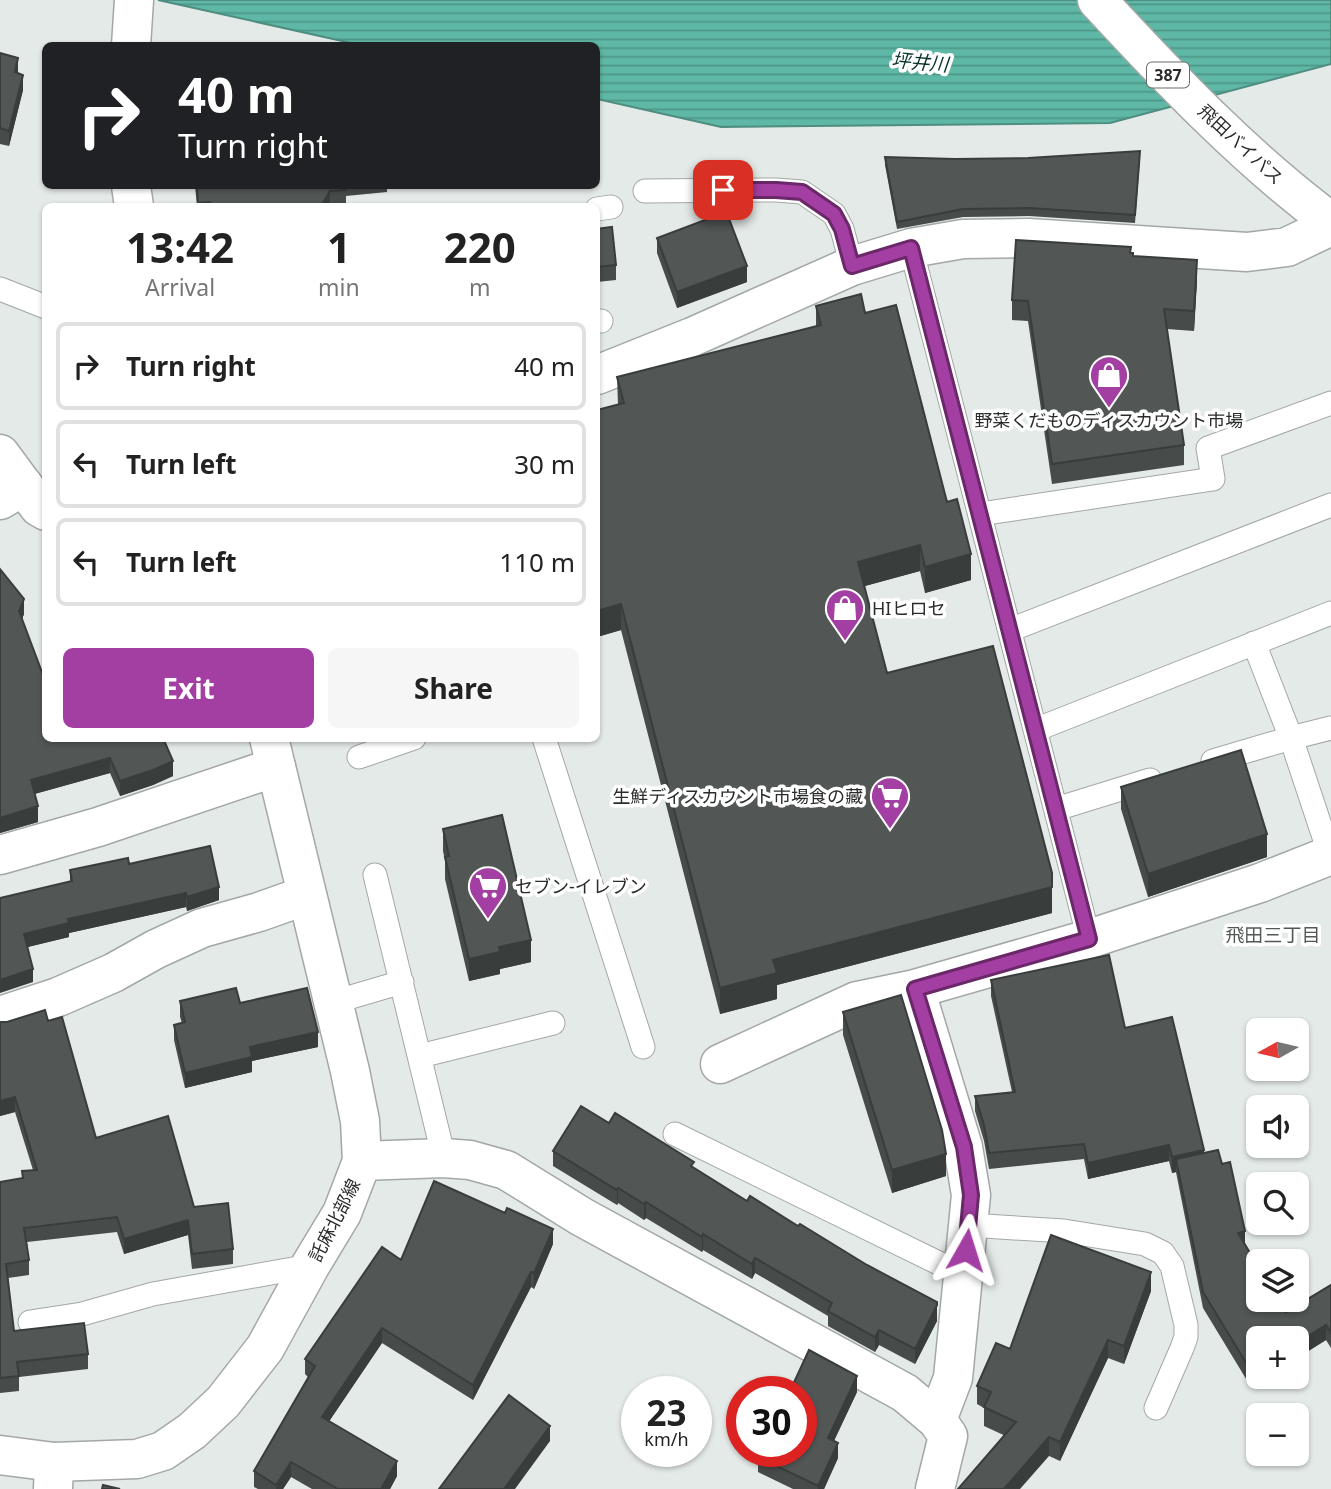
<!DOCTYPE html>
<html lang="en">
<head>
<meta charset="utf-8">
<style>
	:root { --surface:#fff; --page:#f6f6f6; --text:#222; --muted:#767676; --line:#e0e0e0; --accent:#a33ea2 }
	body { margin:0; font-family:"Noto Sans","Noto Sans JP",sans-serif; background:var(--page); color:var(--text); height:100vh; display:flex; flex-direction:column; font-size:26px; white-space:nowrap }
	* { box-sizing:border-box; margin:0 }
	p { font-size:23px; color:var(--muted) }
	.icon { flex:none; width:38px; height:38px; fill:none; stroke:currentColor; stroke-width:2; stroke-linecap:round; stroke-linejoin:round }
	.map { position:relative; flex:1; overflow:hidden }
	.details { position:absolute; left:42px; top:203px; width:558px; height:539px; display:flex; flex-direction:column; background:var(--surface); border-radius:10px; box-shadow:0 2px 5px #0004 }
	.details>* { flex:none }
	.guide { position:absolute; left:42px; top:42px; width:558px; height:147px; border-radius:10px; box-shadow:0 2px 5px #0004; background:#202124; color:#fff; overflow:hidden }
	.needle { width:46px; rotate:262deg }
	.fabs { position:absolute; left:1246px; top:1018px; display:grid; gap:14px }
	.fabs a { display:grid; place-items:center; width:63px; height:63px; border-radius:10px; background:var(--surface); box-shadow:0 2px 5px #0004; font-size:35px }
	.speed { position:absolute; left:621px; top:1376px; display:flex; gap:14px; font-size:35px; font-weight:700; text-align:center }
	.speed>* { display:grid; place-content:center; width:91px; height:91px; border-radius:50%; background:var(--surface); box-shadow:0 2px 5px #0004; line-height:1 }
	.speed small { font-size:18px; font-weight:400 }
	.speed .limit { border:10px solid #d22; background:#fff; color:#111 }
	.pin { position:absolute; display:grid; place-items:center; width:60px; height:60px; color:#fff; margin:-30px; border-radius:14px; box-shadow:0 4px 10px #0006 }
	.me { position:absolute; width:77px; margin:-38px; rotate:6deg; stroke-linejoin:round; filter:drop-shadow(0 0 5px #0008) }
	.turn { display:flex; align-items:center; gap:24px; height:147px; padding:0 21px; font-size:32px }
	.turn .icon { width:91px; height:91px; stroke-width:2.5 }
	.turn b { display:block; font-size:49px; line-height:60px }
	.eta { display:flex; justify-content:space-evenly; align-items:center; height:119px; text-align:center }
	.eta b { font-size:42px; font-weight:700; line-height:49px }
	.button { display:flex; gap:14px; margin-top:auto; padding:14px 21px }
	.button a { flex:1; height:80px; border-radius:10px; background:var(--accent); color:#fff; font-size:28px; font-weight:700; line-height:80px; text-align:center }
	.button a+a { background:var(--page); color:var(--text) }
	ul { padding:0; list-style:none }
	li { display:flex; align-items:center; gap:21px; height:88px; margin:0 14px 10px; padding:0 7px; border:4px solid var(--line); border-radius:10px }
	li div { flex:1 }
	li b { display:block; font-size:26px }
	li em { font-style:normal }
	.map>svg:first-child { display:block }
</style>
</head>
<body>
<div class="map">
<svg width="1331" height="1489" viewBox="0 0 1331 1489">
	<defs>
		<pattern id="water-rules" width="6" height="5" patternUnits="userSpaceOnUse" patternTransform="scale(1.75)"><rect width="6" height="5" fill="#5eb8a5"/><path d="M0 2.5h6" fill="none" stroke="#4e9687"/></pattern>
	</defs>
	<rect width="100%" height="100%" fill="#e4eae8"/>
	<!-- water -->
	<path fill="url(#water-rules)" stroke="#4e8e80" stroke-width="2" d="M158 0H1331V64L1110 123 721 127 597 99V46L360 45Z"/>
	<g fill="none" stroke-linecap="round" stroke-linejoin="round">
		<!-- lane casing -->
		<g stroke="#a3a8a7" stroke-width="25">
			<path id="lane" d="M645 191 776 190 802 192 834 214 842 229 852 266
				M597 209 611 207
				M911 248 1089 939
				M0 289 46 307
				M597 321H601
				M980 514 1213 479 1208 448 1331 403
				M1010 630 1331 505
				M1254 643 1291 738 1331 728
				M1035 730 1331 613
				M544 738 643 1047
				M359 757 414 738
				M1213 761 1291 738 1330 855
				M1056 809 1150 780
				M375 875 444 1158
				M334 1002 402 982
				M420 1056 553 1023
				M675 1134 963 1275
				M968 1225 1064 1231 1145 1244 1163 1253 1172 1266 1186 1325V1337L1182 1348 1156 1408
				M30 1322 82 1314 153 1294 310 1266"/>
		</g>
		<!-- street casing -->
		<g stroke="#a3a8a7" stroke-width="41">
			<path id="street" d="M597 375 692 337 852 266 911 248 963 239 1028 238 1247 252 1287 247 1331 226
				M0 500 24 486
				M0 855 98 827 276 767
				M915 989 963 1147 971 1195 953 1378 937 1420
				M0 1016 58 997 113 973 156 949 202 928 259 912 307 895
				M720 1064 857 1001 915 989 1089 939 1260 883 1331 855
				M362 1161 444 1158 470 1160 506 1170 582 1217 905 1393 937 1420 948 1436 935 1489
				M53 1489 54 1462"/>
		</g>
		<!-- secondary casing -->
		<g stroke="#a3a8a7" stroke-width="41">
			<path id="secondary" d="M131 46 134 0
				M131 186 134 206
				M0 454 39 507 46 511
				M0 1455 54 1462 137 1459 163 1451 192 1431 223 1402 265 1348 310 1266 342 1213 362 1161 360 1121 350 1071 269 738"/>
		</g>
		<!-- highway casing -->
		<g stroke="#a3a8a7" stroke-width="41">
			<path id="highway" d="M1097 0C1170 79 1245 158 1331 222"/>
		</g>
		<!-- lane -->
		<use href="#lane" stroke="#fff" stroke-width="23"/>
		<!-- street -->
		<use href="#street" stroke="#fff" stroke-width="38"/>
		<!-- secondary -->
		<use href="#secondary" stroke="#fff" stroke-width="38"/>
		<!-- highway -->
		<use href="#highway" stroke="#fff" stroke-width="38"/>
	</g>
	<!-- wall -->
	<path fill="#474b4a" d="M0 53 18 73 23 90 9 146 0 144Z
		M885 157 955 159H1140L1135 223 1029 216 963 217 897 229 885 165Z
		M195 186H387V192L346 196V206H197Z
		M597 229 616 265V280L597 282Z
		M657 238 747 282 677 308 657 253Z
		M1131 253 1133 256 1197 280 1194 331 1167 329 1184 445V465L1052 484 1028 321 1012 320V300Z
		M816 306 865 313 947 502 971 580 925 593 920 571 864 586 887 673 1052 913 777 985V999L720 1014 621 630 597 637V410L618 405 617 377 816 326Z
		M0 569 24 614 22 619 46 738 173 776 153 785 120 796 110 773 34 794 38 822 0 833Z
		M1121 787 1267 857 1148 897 1121 809Z
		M443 829 531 962 500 969V974L469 981 445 879V861L443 851Z
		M129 864 219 900 187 911 186 907 69 933V937L27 947 33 982 0 898 70 882V870Z
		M991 980 1125 1028 1204 1153 1245 1244 1286 1312 1331 1285V1348L1326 1340 1251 1387 1203 1308 1176 1172 1172 1173 1169 1161 1088 1179 1084 1159 989 1169 984 1141 975 1111V1096L1012 1092 991 996Z
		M180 1001 240 1003 318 1047 252 1061V1072L185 1088 174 1040V1025L182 1023 180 1017Z
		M843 1012 946 1176 892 1193 843 1035Z
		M48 1021 96 1138 194 1207 233 1249V1264L192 1269 188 1235 124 1254 117 1232 27 1242 29 1260V1275L8 1278 14 1331 88 1354V1369L19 1377V1391L0 1393V1182L22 1178V1171L33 1170 15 1112 0 1116V1022Z
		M609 1123 694 1168 937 1321 915 1364 879 1345 875 1352 828 1326V1316L755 1273 752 1279 703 1250 702 1252 646 1218 644 1220 618 1203 617 1205 553 1166V1151Z
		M553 1244 534 1289 531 1287 473 1400 382 1343 329 1421 397 1476 390 1489H312L291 1477 283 1489H258L254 1487V1471L308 1377 305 1374V1359Z
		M1151 1291 1124 1364 1108 1358 1060 1461 984 1426V1408L977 1404V1386L1010 1349Z
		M857 1392 834 1441 838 1458 824 1489H793L758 1472V1457Z"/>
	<!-- shaded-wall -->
	<path fill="#393d3c" d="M18 58V73L15 72Z
		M23 75V90L9 146V131Z
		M330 191V206H321Z
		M1197 260V280L1194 331V311Z
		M747 266V282L677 308V292Z
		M920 545V571L858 588V562Z
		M971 554V580L925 593V567Z
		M24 599V614L19 626V611Z
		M621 604V630L597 637V611Z
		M110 758V773L31 795V780Z
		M173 761V776L153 785 120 796V781Z
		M38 806V822L0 833V818Z
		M1267 834V857L1148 897V874Z
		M219 887V900L187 911V897Z
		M1052 887V913L777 985V999L720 1014V988L773 960Z
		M186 893V907L69 933V937L24 948V934L68 919Z
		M531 940V962L500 969V974L469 981V959L499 947Z
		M33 969V982L0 993V980Z
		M318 1032V1047L252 1061V1072L185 1088V1073L250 1047Z
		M15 1097V1112L0 1116V1101Z
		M1169 1145V1161L1088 1179V1163Z
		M1204 1150V1165L1176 1159V1172L1172 1173V1157Z
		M946 1154V1176L892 1193V1170Z
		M618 1188V1203L617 1205V1190Z
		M646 1202V1218L644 1220V1204Z
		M188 1220V1235L124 1254V1239Z
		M553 1229V1244L534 1289V1273Z
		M1245 1231V1247L1238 1233Z
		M703 1234V1250L702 1252V1237Z
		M755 1258V1273L752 1279V1264Z
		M531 1272V1287L473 1400V1385Z
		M1151 1272V1291L1124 1364V1346Z
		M937 1302V1321L915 1364V1349Z
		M1326 1325V1340L1297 1358V1343Z
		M382 1328V1343L322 1432V1417Z
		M879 1330V1345L875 1352V1337Z
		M1108 1340V1358L1060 1461V1442Z
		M1258 1367V1377H1266L1251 1387V1371Z
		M857 1376V1392L828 1453V1438Z
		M550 1426V1441L515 1489H504Z
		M1049 1437V1456L1020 1489H1004Z
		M838 1443V1458L824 1489H818V1486Z
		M397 1461V1476L390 1489H381Z
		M291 1462V1477L283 1489H276V1485Z"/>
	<!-- building -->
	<path fill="#525756" stroke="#393d3c" stroke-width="2" d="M0 53 18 58 15 72 23 75 9 131 0 128Z
		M1140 151 1135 215 1029 208 963 209 897 222 885 157 955 159 1028 158Z
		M197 186H346V190L330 191 321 206H212L210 202 198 203Z
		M728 216 747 266 677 292 657 238 713 217Z
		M612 227 616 265 597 267V229Z
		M1016 240 1131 247 1130 253H1133V256L1197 260 1194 311 1164 309 1184 445 1052 464 1028 301 1012 300Z
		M861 294 865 313 896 305 947 502 957 499 971 554 925 567 920 545 858 562 887 673 993 646 1052 873V887L773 960 777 973 720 988 621 604 597 611V410L624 403 617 377 821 325 816 306Z
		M0 569 24 599 19 611 46 683V738H163L173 761 153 770 120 781 110 758 31 780 38 806 0 818Z
		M1241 750 1267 834 1148 874 1121 787Z
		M502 815 531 940 499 947 500 952 469 959 445 857 449 856 443 829Z
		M210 846 219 887 187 897 186 893 68 919 69 923 24 934 33 969 0 980V898L72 881 70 870 128 858 129 864Z
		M1109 955 1125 1028 1172 1017 1204 1150 1172 1157 1169 1145 1088 1163 1084 1144 989 1153 984 1125 975 1096 1015 1092 991 980Z
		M236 988 240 1003 307 988 318 1032 250 1047 252 1057 185 1073 174 1025 185 1022 180 1001Z
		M901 995 942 1130 946 1154 892 1170 843 1012Z
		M45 1010 48 1021 62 1017 96 1138 168 1116 194 1207 228 1203 233 1249 192 1254 188 1220 124 1239 117 1217 24 1228 29 1260 6 1264 14 1331 84 1323 88 1354 17 1362 19 1376 0 1378V1182L23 1178 22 1171 37 1170 15 1097 0 1101V1022H7Z
		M581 1106 609 1123 615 1113 694 1162 691 1166 747 1201 750 1196 798 1226 800 1224 867 1265 937 1302V1305L915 1349 879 1330 875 1337 828 1311 832 1303 755 1258 752 1264 703 1234 702 1237 646 1202 644 1204 618 1188 617 1190 553 1151Z
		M1218 1150 1222 1164 1230 1162 1245 1231 1238 1233 1258 1266V1300H1279L1286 1312 1331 1285V1333L1326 1325 1297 1343V1339H1258V1367L1251 1371 1203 1292 1176 1159Z
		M434 1181 505 1213 507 1208 553 1229 534 1273 531 1272 473 1385 382 1328 322 1417 397 1461 381 1489H338L291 1462 276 1485 254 1471 315 1366 305 1359 382 1247 401 1260Z
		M1051 1235 1151 1272 1124 1346 1108 1340 1060 1442 1049 1437 1004 1489H958L1016 1422 984 1407 991 1392 977 1386 996 1343 1010 1349Z
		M809 1350 857 1376 828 1438 838 1443 818 1486 758 1457 761 1451H802V1391H790Z
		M509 1395 550 1426 504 1489H439Z
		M103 1485 120 1489H102Z"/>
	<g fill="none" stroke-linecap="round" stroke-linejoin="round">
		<!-- route casing -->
		<g stroke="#6a2869" stroke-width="18">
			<path id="route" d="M723 190H776L802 192 834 214 842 229 852 266 911 248 1089 939 915 989 964 1147 971 1195 966 1250"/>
		</g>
		<!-- route -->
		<use href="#route" stroke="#a33ea2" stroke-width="12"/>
	</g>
	<!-- icons -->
	<defs>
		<g id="shop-pin" transform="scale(2.0125)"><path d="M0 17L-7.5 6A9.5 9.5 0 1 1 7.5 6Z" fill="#a33ea2" stroke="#fff"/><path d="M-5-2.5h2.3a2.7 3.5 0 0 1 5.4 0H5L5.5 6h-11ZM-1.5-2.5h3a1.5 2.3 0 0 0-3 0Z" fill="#fff"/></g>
		<g id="supermarket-pin" transform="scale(2.0125)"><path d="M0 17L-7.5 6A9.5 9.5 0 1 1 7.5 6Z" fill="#a33ea2" stroke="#fff"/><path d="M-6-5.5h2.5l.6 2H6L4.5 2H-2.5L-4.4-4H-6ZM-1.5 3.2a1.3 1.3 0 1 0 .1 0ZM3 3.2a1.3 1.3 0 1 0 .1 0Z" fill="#fff"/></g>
	</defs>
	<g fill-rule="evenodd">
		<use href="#shop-pin" x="1109" y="375"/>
		<use href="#shop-pin" x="845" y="608"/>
		<use href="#supermarket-pin" x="890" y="796"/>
		<use href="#supermarket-pin" x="488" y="886"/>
	</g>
	<g text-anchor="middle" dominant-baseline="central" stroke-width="7" stroke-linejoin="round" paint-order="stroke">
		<!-- shield labels -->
		<rect fill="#fff" stroke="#6a6b6b" stroke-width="2" x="1147" y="62.5" width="42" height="25" rx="5"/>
		<g font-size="16" font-weight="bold" fill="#2a2c2b">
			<text x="1168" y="75">387</text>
		</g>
		<!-- street labels -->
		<g font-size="18" fill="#2a2c2b" stroke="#fff">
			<text transform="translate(1241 144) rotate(43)">飛田バイパス</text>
			<text transform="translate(334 1220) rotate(-63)">託麻北部線</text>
		</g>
		<!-- poi labels -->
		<g font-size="18" fill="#2a2c2b" stroke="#fff" text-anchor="start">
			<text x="1109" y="420" text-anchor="middle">野菜くだものディスカウント市場</text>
			<text x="872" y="608">HIヒロセ</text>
			<text x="863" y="796" text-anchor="end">生鮮ディスカウント市場食の藏</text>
			<text x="515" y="886">セブン-イレブン</text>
		</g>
		<!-- water labels -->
		<g font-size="19" font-style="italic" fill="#09352d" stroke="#fff">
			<text transform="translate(920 62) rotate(5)">坪井川</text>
		</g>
		<!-- neighbourhood labels -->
		<g font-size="19" fill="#535857" stroke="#fff">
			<text x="1273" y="935">飛田三丁目</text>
		</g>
	</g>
</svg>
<div class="fabs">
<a><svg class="needle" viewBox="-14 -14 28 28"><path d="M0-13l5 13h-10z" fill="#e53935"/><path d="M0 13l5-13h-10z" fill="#767676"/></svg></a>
<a><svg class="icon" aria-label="sound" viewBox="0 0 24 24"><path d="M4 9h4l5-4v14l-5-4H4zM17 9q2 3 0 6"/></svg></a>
<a><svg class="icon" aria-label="search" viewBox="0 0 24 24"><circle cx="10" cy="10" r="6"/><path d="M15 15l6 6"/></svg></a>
<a><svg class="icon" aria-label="layers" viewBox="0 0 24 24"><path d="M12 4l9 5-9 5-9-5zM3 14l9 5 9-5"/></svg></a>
<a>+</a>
<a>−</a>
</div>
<div class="speed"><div>23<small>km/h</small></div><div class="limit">30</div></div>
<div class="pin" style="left:723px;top:190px;background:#d93025"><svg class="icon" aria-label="arrive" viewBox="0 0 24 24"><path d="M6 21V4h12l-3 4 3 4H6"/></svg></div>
<svg class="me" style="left:966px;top:1250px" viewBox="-20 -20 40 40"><path d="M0-17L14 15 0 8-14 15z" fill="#a33ea2" stroke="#fff" stroke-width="4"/></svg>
<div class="guide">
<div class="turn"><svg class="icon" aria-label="right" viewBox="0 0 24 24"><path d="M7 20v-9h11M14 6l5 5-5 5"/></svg><div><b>40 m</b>Turn right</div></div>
</div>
<section class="details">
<div class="eta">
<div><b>13:42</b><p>Arrival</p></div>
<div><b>1</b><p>min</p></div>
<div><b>220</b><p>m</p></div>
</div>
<ul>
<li><svg class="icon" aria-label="right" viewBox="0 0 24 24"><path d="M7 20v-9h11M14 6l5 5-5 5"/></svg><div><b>Turn right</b></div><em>40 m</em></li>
<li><svg class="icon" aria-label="left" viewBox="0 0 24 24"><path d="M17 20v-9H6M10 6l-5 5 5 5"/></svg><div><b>Turn left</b></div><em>30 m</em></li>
<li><svg class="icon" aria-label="left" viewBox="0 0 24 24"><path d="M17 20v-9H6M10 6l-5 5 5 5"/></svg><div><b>Turn left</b></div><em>110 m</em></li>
</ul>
<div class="button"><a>Exit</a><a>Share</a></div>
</section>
</div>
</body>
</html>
